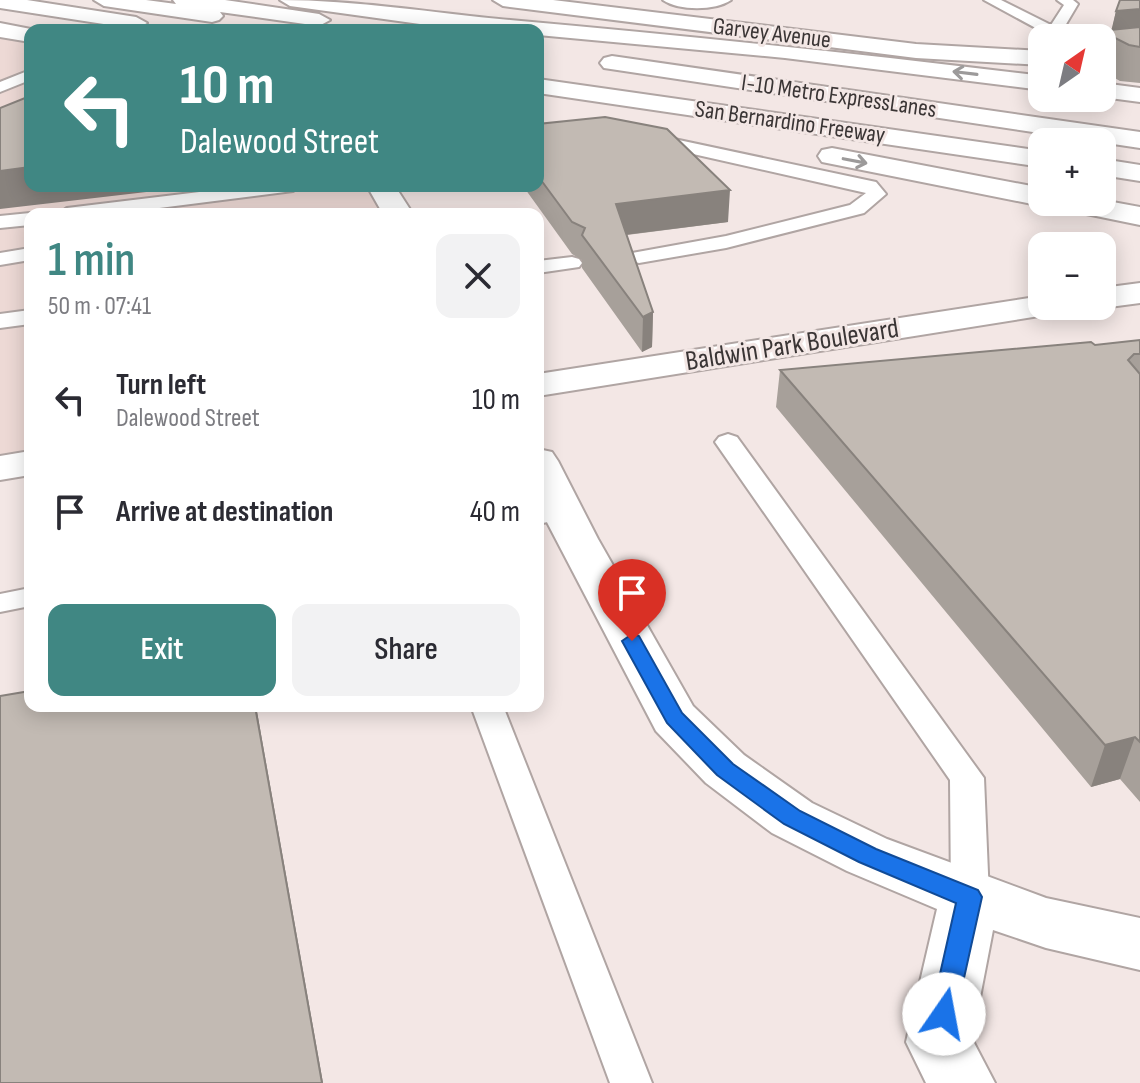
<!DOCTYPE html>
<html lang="en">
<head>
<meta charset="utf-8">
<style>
	:root { --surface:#fff; --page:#f2f2f3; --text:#2b2b33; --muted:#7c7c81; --accent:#408783 }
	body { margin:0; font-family:"Sofia Sans Condensed",sans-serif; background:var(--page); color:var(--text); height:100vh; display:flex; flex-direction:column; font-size:30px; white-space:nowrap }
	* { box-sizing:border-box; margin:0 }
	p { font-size:26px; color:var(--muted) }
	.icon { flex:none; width:44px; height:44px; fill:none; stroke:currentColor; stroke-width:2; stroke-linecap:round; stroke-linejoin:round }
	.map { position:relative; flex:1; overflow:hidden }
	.sheet { position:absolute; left:24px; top:208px; width:520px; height:504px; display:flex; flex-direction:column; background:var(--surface); border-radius:16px; box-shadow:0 4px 20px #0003 }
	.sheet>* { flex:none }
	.banner { position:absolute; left:24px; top:24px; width:520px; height:168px; border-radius:16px; box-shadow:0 4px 20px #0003; background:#408783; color:#fff; overflow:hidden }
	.needle { width:52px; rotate:34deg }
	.fabs { position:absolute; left:1028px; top:24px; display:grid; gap:16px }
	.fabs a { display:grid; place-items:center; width:88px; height:88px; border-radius:16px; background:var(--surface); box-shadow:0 4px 20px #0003; font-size:40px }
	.pin { position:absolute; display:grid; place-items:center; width:68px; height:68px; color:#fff; margin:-82px -34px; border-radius:50% 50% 50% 0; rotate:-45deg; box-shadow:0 0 8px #0007 }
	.pin .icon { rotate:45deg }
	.me { position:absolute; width:88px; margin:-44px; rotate:12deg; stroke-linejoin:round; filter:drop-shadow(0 0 6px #0008) }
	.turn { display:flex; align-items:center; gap:28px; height:168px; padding:0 24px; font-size:36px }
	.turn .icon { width:104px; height:104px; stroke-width:2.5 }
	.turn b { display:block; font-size:56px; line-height:68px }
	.round { display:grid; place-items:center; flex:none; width:84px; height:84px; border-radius:16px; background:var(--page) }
	.headline { display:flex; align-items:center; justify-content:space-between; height:136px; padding:0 24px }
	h1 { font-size:48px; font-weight:600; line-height:60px; color:var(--accent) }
	.button { display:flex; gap:16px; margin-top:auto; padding:16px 24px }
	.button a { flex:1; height:92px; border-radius:16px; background:var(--accent); color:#fff; font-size:32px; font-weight:600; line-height:92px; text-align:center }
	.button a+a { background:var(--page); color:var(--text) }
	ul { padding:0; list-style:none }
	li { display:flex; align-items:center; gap:24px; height:112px; padding:0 24px }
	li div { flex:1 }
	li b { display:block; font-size:30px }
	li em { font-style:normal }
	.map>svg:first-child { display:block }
</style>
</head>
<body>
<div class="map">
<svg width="1140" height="1083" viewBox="0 0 1140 1083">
	<rect width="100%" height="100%" fill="#f3e7e5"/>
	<!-- built -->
	<path fill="#edd9d5" d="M0 32 30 36V186H381L398 214H30V463L0 468Z"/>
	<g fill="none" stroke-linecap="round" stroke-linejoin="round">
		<!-- lane casing -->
		<g stroke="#b0a5a3" stroke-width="4">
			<path id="lane" d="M663 0H731C715 11 679 11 663 0Z
				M984 0H1001L1051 25 1064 5 1057 0H1073L1078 4 1062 31 1072 38H1054Z
				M30 70V80L0 92V82Z
				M646 133 876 182 886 194 864 213 726 248 639 263 632 261 629 257 632 253 726 236 850 205 866 193 640 142 638 138 640 134Z
				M249 186H302L293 191 112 214H58L67 208Z
				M30 213 33 214H30V225L0 228V216Z
				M30 248V260L0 265V253Z
				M572 257 579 259 582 263 579 267 538 273V261Z
				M30 310V324L0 328V314Z
				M728 434 737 437 984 778 989 897 983 908 970 912 957 908 951 897 950 780 715 442 719 437Z
				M562 503 572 505 576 511 572 517 538 524V508Z
				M30 588V606L0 612V594Z
				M471 706H503L652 1083H610Z"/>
		</g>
		<!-- street casing -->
		<g stroke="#b0a5a3" stroke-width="4">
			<path id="street" d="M493 0H553L916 44 1042 51V65L916 58 503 6Z"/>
		</g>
		<!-- secondary casing -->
		<g stroke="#b0a5a3" stroke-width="4">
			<path id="secondary" d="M0 23 36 30H30V42L0 37Z
				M367 186H395L413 214H383Z
				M1140 283V303L1102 308 1094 306H1102V288Z
				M1042 296V306H1063L1058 313 538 396V374Z
				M538 449 552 452 558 461 598 539 693 706 744 755 812 803 887 839 1046 898 1140 918V970L1046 948 993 930 972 1039 995 1083H926L906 1042 937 909 847 871 772 833 706 783 656 731 538 505Z
				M30 451V475L0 480V456Z"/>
		</g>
		<!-- highway casing -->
		<g stroke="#b0a5a3" stroke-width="4">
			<path id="highway" d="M0 0H27L136 17 147 23 136 29 0 8Z
				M94 0H146L176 4 173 0H225L319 14 330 20 319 26 220 12 223 16 219 20 212 22 104 6Z
				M280 0C357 0 433 13 510 20 688 36 865 54 1042 76V90L785 58 538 35V30L456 29 290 6Z
				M612 56 1140 132V148L604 68 600 63 604 58Z
				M538 79 1042 151V167L538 93Z
				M1102 83 1140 88V102L1102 97Z
				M832 148 1042 188V202L1102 200 1140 207V225L1057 208 1053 202 1042 206 822 162 818 156 822 150Z
				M1102 159 1140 165V181L1102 175Z"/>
		</g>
		<!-- lane -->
		<use href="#lane" fill="#fff" fill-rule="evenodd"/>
		<!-- street -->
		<use href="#street" fill="#fff" fill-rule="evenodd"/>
		<!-- secondary -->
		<use href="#secondary" fill="#fff" fill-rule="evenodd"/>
		<!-- highway -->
		<use href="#highway" fill="#fff" fill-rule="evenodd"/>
	</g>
	<!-- wall -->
	<path fill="#a7a09a" d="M1140 0V83L1120 81 1102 71V64L1109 35 1112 30 1116 11Z
		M538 124 728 222 627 235 653 312 652 347 642 352 582 268V260L572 254 523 186H538Z
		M1140 340V802L1120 779 1091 787 776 407 780 370 1095 345Z"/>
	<!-- shaded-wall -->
	<path fill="#88827d" d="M1140 9V42L1110 36 1116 11Z
		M30 167V186H198L0 209V171Z
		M730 190 728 222 616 236V204Z
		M653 312 652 347 642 352 643 317Z
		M255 706H256L323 1083H322Z
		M1135 737 1120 779 1091 787 1105 745Z"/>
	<!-- building -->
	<path fill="#c2bab3" stroke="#88827d" stroke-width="2" d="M1120 0H1140V9L1116 11Z
		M1140 27V47L1129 45 1109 35 1110 30Z
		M30 96V167L0 171V108Z
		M605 117 667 129 730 190 616 204 653 312 643 317 582 235 585 228 572 222 538 176V124Z
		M1140 340V354H1134L1128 360 1140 374V742L1135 737 1105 745 780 370 1091 342 1095 345Z
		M30 691V706H255L322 1083H0V696Z"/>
	<!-- one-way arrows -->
	<defs><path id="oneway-shaft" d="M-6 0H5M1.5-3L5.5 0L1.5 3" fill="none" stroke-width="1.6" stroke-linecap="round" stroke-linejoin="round" transform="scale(2)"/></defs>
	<g stroke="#9c9a9a">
		<use href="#oneway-shaft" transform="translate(965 73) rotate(-173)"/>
		<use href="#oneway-shaft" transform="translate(855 161) rotate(11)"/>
	</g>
	<!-- route -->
	<path fill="#1a73e8" stroke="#114b97" stroke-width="2" d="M632 634 639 636 682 713 733 764 800 811 876 849 978 890 982 897 954 1023 944 1026 935 1023 931 1014 956 903 859 862 784 824 717 775 667 723 622 641Z"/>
	<g text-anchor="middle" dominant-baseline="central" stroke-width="6" stroke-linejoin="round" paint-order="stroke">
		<!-- far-street labels -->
		<g font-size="24" fill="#3a3535" stroke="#f3e7e5">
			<text transform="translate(772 33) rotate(7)">Garvey Avenue</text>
			<text transform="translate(839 96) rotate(8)">I-10 Metro ExpressLanes</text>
			<text transform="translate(790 122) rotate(8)">San Bernardino Freeway</text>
		</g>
		<!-- street labels -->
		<g font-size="28" fill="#3a3535" stroke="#f3e7e5">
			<text transform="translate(792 345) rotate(-9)">Baldwin Park Boulevard</text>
		</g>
	</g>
</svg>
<div class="fabs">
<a><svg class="needle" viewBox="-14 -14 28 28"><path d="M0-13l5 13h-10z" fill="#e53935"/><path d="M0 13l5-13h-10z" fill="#7c7c81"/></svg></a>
<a>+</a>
<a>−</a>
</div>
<div class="pin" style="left:632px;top:641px;background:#d93025"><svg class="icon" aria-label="arrive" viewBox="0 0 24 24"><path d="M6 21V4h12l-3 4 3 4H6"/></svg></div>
<svg class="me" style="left:944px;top:1014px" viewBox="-20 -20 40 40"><circle r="19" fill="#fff"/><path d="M0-13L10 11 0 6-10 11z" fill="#1a73e8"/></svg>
<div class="banner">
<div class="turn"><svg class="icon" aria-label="left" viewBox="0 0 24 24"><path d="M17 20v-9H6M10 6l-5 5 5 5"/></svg><div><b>10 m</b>Dalewood Street</div></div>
</div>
<section class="sheet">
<div class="headline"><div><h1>1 min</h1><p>50 m · 07:41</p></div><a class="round"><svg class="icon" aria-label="close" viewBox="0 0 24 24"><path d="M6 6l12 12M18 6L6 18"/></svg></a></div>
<ul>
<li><svg class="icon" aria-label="left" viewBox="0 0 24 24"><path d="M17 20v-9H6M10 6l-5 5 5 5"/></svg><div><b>Turn left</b><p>Dalewood Street</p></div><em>10 m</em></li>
<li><svg class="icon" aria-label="arrive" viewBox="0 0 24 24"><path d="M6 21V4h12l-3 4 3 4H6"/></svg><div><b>Arrive at destination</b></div><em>40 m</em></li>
</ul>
<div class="button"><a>Exit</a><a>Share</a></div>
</section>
</div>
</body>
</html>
